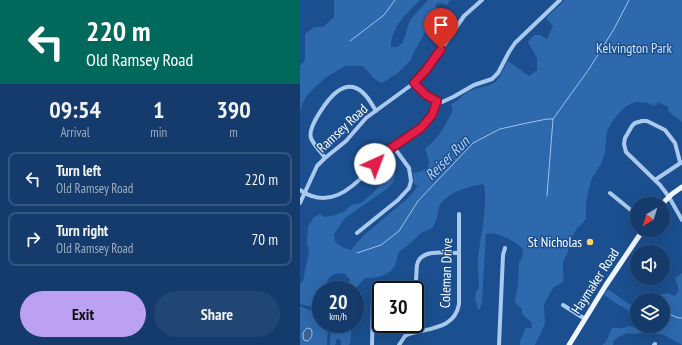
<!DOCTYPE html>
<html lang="en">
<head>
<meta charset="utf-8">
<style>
	:root { --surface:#143b6b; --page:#214673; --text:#f1f3f6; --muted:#9dadc1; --line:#33557e; --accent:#bca0f2 }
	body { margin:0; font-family:"PT Sans Narrow",sans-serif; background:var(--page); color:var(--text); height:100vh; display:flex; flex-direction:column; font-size:15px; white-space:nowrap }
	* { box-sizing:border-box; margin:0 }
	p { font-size:13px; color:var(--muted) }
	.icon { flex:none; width:22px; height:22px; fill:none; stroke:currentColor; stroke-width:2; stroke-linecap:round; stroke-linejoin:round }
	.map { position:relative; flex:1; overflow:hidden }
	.sheet { display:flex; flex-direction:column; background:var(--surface); width:300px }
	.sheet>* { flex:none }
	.top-card { background:#00695c; color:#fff; overflow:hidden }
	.needle { width:26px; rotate:218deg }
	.tools { position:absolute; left:330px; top:197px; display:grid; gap:8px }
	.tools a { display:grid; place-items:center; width:40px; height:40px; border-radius:50%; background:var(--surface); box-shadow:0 4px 16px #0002,0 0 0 1px var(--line); font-size:20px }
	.speed { position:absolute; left:12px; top:281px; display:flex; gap:8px; font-size:20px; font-weight:700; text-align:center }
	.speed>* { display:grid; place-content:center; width:52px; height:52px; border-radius:50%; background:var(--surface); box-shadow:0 4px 16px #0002,0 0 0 1px var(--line); line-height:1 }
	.speed small { font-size:10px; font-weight:400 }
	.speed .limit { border:2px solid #111; border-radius:6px; background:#fff; color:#111 }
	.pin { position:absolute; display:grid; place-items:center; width:34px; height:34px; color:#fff; margin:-41px -17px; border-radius:50% 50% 50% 0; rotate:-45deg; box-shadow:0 0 4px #0007 }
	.pin .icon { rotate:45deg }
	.me { position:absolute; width:44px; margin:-22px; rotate:43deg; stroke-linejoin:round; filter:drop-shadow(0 0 3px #0008) }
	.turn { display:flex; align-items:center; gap:14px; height:84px; padding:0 20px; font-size:18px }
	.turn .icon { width:52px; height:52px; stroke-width:2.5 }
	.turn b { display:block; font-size:28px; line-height:34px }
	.eta { display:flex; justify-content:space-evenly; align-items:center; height:68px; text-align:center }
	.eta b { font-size:24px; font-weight:700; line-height:28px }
	.cta { display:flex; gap:8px; margin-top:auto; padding:8px 20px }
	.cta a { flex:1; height:46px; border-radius:24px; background:var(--accent); color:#111; font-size:16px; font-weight:700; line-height:46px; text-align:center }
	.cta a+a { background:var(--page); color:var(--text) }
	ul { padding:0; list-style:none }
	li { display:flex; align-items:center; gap:12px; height:54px; margin:0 8px 6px; padding:0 12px; border:2px solid var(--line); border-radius:8px }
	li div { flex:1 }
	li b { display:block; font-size:15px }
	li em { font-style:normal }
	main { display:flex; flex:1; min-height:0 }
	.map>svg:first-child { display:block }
</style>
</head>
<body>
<main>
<section class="sheet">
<div class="top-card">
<div class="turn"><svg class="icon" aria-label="left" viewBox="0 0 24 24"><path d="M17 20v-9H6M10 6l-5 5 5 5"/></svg><div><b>220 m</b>Old Ramsey Road</div></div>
</div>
<div class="eta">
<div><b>09:54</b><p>Arrival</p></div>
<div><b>1</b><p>min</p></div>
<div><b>390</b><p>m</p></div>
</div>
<ul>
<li><svg class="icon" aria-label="left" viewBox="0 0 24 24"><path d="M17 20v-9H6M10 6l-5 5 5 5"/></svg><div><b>Turn left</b><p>Old Ramsey Road</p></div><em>220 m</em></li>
<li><svg class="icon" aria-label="right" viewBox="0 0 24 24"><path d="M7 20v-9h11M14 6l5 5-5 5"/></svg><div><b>Turn right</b><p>Old Ramsey Road</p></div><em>70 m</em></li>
</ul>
<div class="cta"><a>Exit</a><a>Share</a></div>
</section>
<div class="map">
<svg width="382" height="345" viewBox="0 0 382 345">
	<rect width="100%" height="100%" fill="#1b4f8f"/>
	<!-- green -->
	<path fill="#2e69ad" d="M34 0H120C107 13 91 27 91 47H97L103 42 110 20 128 0H150L147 5 141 3 136 4 135 15 115 50 110 61 99 72 82 83C71 79 71 74 63 66H45L25 78 8 94 3 102 0 112V66L5 60V34L14 27H23L34 17Z
		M265 0H382V122L369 112 368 107 358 102 354 106 348 103 336 102 330 104 323 109 314 119 307 131 305 152 301 164 292 178 289 188 286 202V218L282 224 277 228 269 243 268 252 263 262V273L264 278 263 282 253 288 244 304 245 324 235 345H220V341L226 328H231L232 327 231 322 222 314V309L216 304 215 300 218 284 219 262 222 258 223 249C215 241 197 231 186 234L182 301 180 309H178L175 299 176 291 179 288C179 278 177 269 178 260 180 235 188 209 184 184 170 186 146 192 139 207 138 210 138 214 137 217 136 221 134 225 132 228L121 233 114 240 98 253C97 272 83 279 65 278L54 290H44L48 286 50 280 45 274C30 272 29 278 23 290H21V309L0 304V284L3 281 9 252 7 243 8 227 14 217 20 214 24 217 36 215 45 211 51 205 61 203 73 193 92 172 95 174 94 181 88 188 45 218 34 234 35 242 42 247 51 250 64 235 108 198 118 186 114 184 113 173C132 170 131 165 125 149 139 138 145 126 153 110L151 104C158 102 161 96 166 93 175 87 188 87 194 83 201 78 203 68 208 61L229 76 237 70V58L228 42 234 35H240L247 39 253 26 246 18Z
		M382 273V345L364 335 348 332 334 334 328 333 318 337 313 341V345H302L306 342 312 328H324L329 326 339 329 341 326H363V300H344L347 295 352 297 367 293 375 296 379 291 375 278Z
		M309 290 329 304 337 305V315L317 304 304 295 306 291Z
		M0 306 21 315V324H28L27 345H0Z
		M31 324H51V339L49 345H41V340L37 338 35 345H30Z"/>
	<!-- water -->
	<path fill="#3c6290" stroke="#9cc4f0" d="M7 328 11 329C13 334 12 337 8 341L4 340C2 334 3 332 7 328Z"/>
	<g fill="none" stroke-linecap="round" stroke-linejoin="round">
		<!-- stream -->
		<path stroke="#9cc4f0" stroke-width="1" d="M50 41 84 15 95 0
			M247 196 253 119 289 69 314 29 329 0
			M57 253 81 245 99 231 118 201 173 143 200 129 227 123 247 119H253
			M363 312 379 318H382"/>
		<!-- minor -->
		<path stroke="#a9c9ee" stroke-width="4" d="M114 83 131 98 142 102 153 97 174 85 192 79 198 73 209 52 215 43 260 0
			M25 158C21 152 13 144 11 138 7 127 29 97 38 91 42 88 48 86 53 87 64 90 70 101 76 111
			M380 162 375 143 365 130 347 121H342L335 123 332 126 325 138 324 144 326 152 360 185 369 197 382 220
			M355 180 382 162
			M0 190C27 209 50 191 69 170 76 164 81 156 88 150 102 138 122 132 131 115 134 111 135 106 137 101
			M310 193 337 215
			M0 203 17 166 25 158 46 141 66 118 114 83 126 71 164 16 182 0
			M57 233 98 200 109 188 111 181 109 168 93 146
			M114 290C117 282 116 273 117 265 120 248 147 253 159 253
			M115 299V332
			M263 305 285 319
			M72 345 73 300 77 293 82 289 92 290
			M99 345 105 336 109 334C129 328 155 329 159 304V214
			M199 345 203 255 205 248
			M354 345 355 344"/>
		<!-- major -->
		<path stroke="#f0f6ff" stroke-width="5" d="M362 204 372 194 382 187
			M269 345 306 285 343 230"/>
	</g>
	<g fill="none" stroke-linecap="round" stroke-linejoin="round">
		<!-- route casing -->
		<g stroke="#92132f" stroke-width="10">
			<path id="route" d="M75 164 87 151 121 128 127 121 132 115 137 101 126 95 114 83 126 70 141 49"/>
		</g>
		<!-- route -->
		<use href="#route" stroke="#e11d48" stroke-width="7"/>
	</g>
	<!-- markers -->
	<circle fill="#ffd166" stroke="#1b4f8f" stroke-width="1.5" cx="290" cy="242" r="4"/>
	<g text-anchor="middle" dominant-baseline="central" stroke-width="3" stroke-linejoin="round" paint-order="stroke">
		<!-- park labels -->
		<g font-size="14" fill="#cfe3fa" stroke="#1b4f8f">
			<text x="334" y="48">Kelvington Park</text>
		</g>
		<!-- street labels -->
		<g font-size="14" fill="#fff" stroke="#1b4f8f">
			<text transform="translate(42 128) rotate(-43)">Ramsey Road</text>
			<text transform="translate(146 273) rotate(-88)">Coleman Drive</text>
			<text transform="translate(295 281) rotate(-57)">Haymaker Road</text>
		</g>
		<!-- poi labels -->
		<g font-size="14" fill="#fff" stroke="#1b4f8f" text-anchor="end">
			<text x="282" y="242">St Nicholas</text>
		</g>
		<!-- water labels -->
		<g font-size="15" font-style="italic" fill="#b5d3f5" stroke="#1b4f8f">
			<text transform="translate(147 158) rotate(-45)">Reiser Run</text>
		</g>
	</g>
</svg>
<div class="tools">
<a><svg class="needle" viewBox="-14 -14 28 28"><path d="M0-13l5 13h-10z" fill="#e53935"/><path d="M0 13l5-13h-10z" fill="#9dadc1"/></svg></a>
<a><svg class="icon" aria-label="sound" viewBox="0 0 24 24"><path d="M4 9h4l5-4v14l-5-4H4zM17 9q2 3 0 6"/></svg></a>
<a><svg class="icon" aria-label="layers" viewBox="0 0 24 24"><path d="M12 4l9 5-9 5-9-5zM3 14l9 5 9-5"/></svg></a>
</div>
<div class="speed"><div>20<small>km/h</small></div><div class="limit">30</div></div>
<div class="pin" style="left:141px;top:49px;background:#d93025"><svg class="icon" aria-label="arrive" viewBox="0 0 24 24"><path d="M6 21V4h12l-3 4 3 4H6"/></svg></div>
<svg class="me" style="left:75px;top:164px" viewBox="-20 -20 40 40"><circle r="19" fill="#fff"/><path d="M0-13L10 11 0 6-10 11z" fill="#e11d48"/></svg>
</div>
</main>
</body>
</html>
